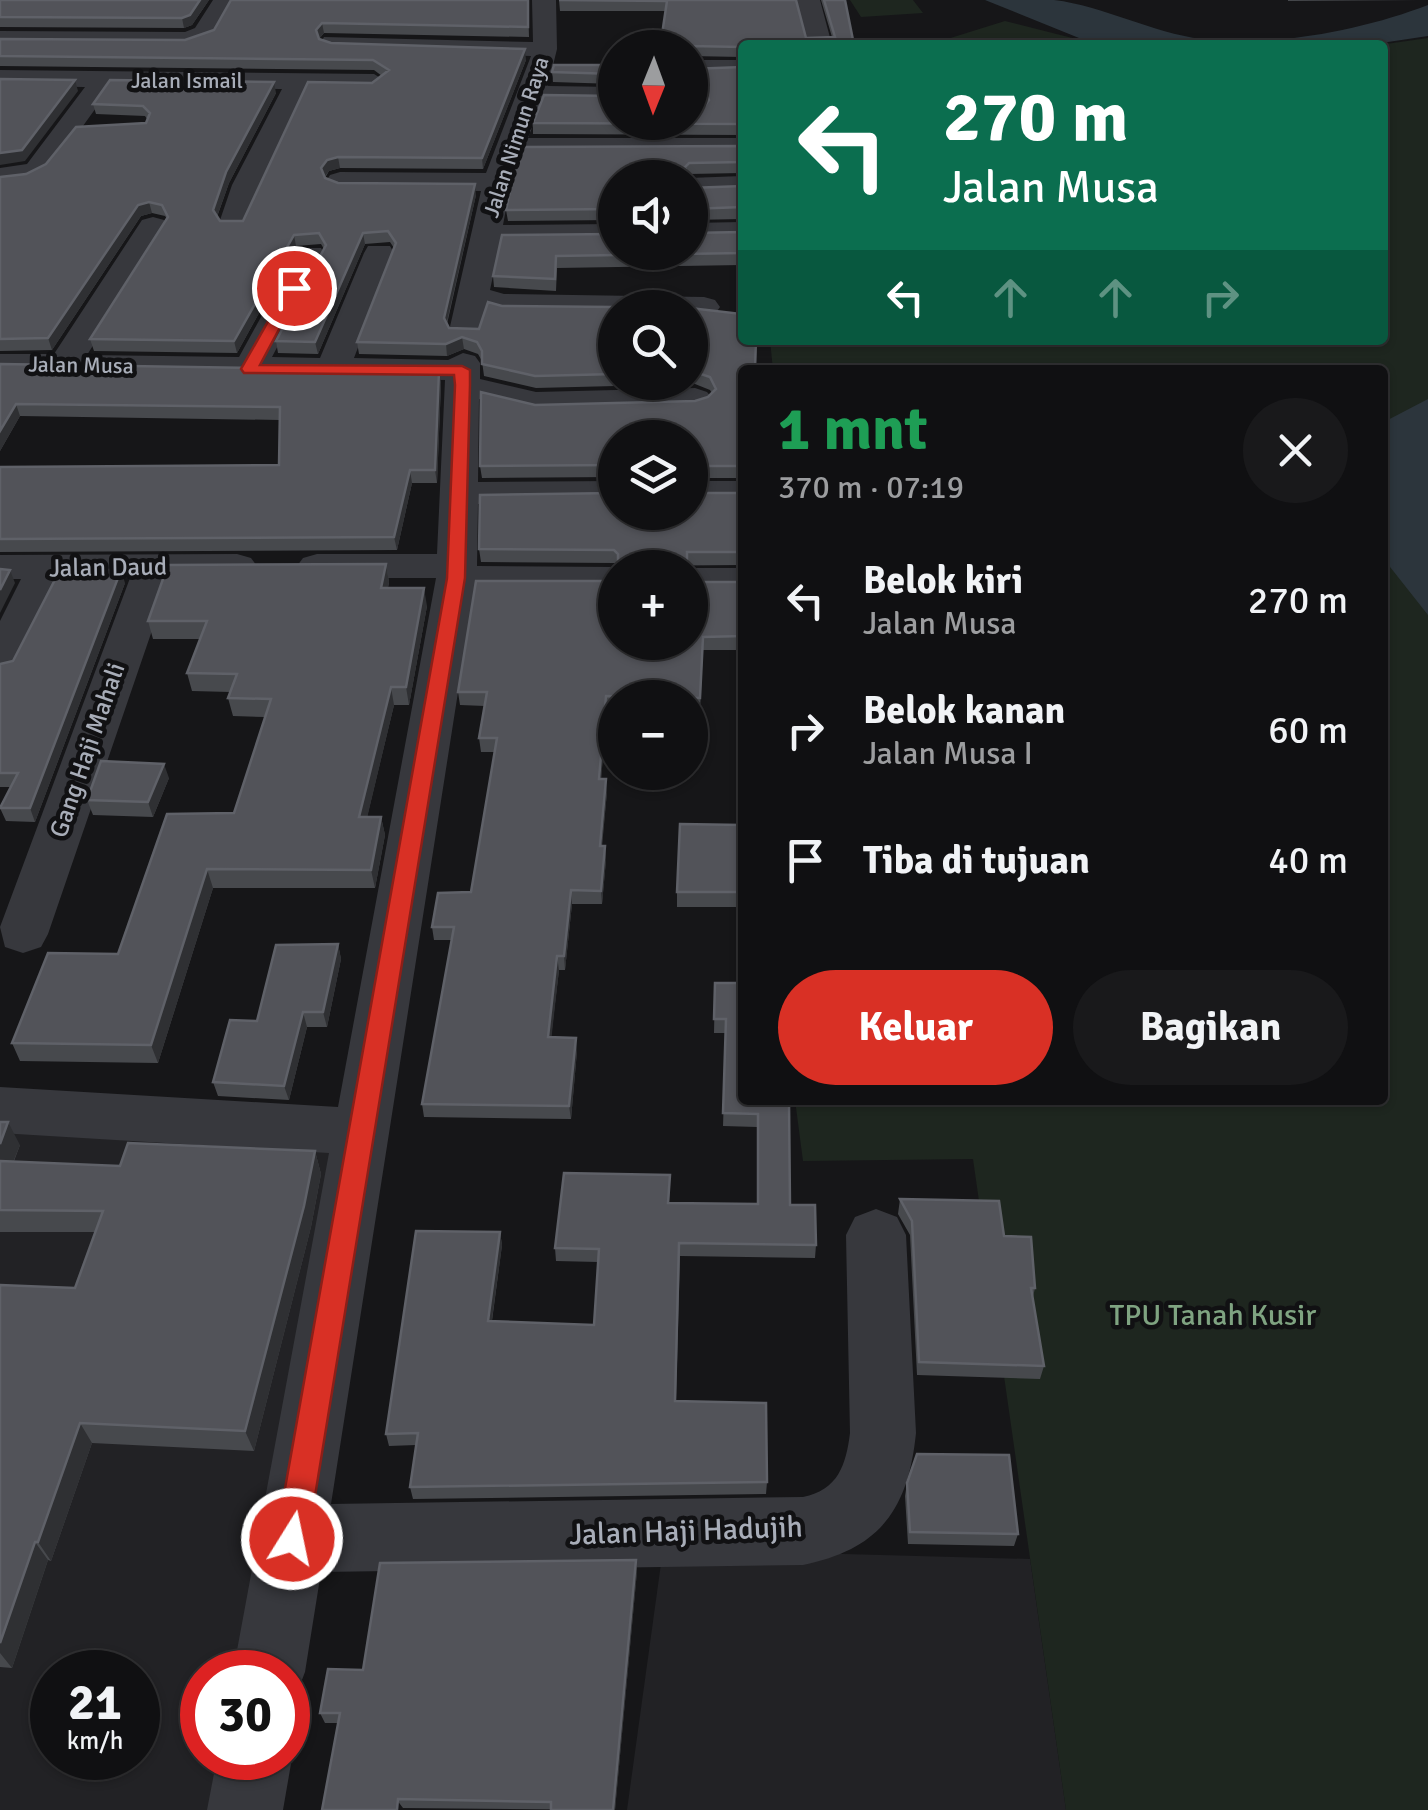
<!DOCTYPE html>
<html lang="id">
<head>
<meta charset="utf-8">
<style>
	:root { --surface:#101012; --page:#19191b; --text:#f1f3f6; --muted:#9c9d9f; --line:#303032; --accent:#d93025 }
	body { margin:0; font-family:Signika,sans-serif; background:var(--page); color:var(--text); height:100vh; display:flex; flex-direction:column; font-size:38px; white-space:nowrap }
	* { box-sizing:border-box; margin:0 }
	p { font-size:32px; color:var(--muted) }
	.icon { flex:none; width:55px; height:55px; fill:none; stroke:currentColor; stroke-width:2; stroke-linecap:round; stroke-linejoin:round }
	.map { position:relative; flex:1; overflow:hidden }
	.side { position:absolute; left:738px; top:365px; width:650px; height:740px; display:flex; flex-direction:column; background:var(--surface); border-radius:10px; box-shadow:0 2px 8px #0004,0 0 0 2px var(--line) }
	.side>* { flex:none }
	.top-card { position:absolute; left:738px; top:40px; width:650px; height:305px; border-radius:10px; box-shadow:0 2px 8px #0004,0 0 0 2px var(--line); background:#0b6e4f; color:#fff; overflow:hidden }
	.needle { width:65px; rotate:181deg }
	.controls { position:absolute; left:598px; top:30px; display:grid; gap:20px }
	.controls a { display:grid; place-items:center; width:110px; height:110px; border-radius:50%; background:var(--surface); box-shadow:0 2px 8px #0004,0 0 0 2px var(--line); font-size:50px }
	.speed { position:absolute; left:30px; top:1650px; display:flex; gap:20px; font-size:50px; font-weight:700; text-align:center }
	.speed>* { display:grid; place-content:center; width:130px; height:130px; border-radius:50%; background:var(--surface); box-shadow:0 2px 8px #0004,0 0 0 2px var(--line); line-height:1 }
	.speed small { font-size:25px; font-weight:400 }
	.speed .limit { border:15px solid #d22; background:#fff; color:#111 }
	.pin { position:absolute; display:grid; place-items:center; width:85px; height:85px; color:#fff; margin:-42px; border:5px solid #fff; border-radius:50%; box-shadow:0 2px 10px #0007 }
	.me { position:absolute; width:110px; margin:-55px; rotate:10deg; stroke-linejoin:round; filter:drop-shadow(0 0 8px #0008) }
	.turn { display:flex; align-items:center; gap:35px; height:210px; padding:0 40px; font-size:45px }
	.turn .icon { width:130px; height:130px; stroke-width:2.5 }
	.turn b { display:block; font-size:70px; line-height:85px }
	.lanes { display:flex; align-items:center; height:95px; padding:0 40px; background:#0003; justify-content:center; gap:50px; direction:ltr }
	.lanes .off { opacity:.35 }
	.round { display:grid; place-items:center; flex:none; width:105px; height:105px; border-radius:52px; background:var(--page) }
	.headline { display:flex; align-items:center; justify-content:space-between; height:170px; padding:0 40px }
	h1 { font-size:60px; font-weight:700; line-height:75px; color:#1e9e55 }
	.button { display:flex; gap:20px; margin-top:auto; padding:20px 40px }
	.button a { flex:1; height:115px; border-radius:60px; background:var(--accent); color:#fff; font-size:40px; font-weight:700; line-height:115px; text-align:center }
	.button a+a { background:var(--page); color:var(--text) }
	ul { padding:0; list-style:none }
	li { display:flex; align-items:center; gap:30px; height:130px; padding:0 40px }
	li div { flex:1 }
	li b { display:block; font-size:38px }
	li em { font-style:normal }
	.map>svg:first-child { display:block }
</style>
</head>
<body>
<div class="map">
<svg width="1428" height="1810" viewBox="0 0 1428 1810">
	<rect width="100%" height="100%" fill="#161618"/>
	<!-- built -->
	<path fill="#222225" fill-rule="evenodd" d="M0 1112 355 1137 282 1672H202V1758H271L263 1810H0ZM52 1672H138V1758H52Z
		M663 1549 1030 1559 1066 1810H627Z"/>
	<!-- green -->
	<path fill="#1e261f" d="M850 0H913L923 13 861 17Z
		M1005 21 1100 45H928Z
		M1428 38V1810H1066L973 1159 803 1161 795 1100H1382V370H773L770 340H1382V45H1379Z"/>
	<!-- water -->
	<path fill="#2c353c" d="M985 0C1007 0 1032 0 1054 0 1104 6 1152 33 1202 39 1272 48 1363 30 1428 5V36L1368 45H1117L1079 38Z
		M1428 399V615L1383 558 1382 423Z"/>
	<g fill="none" stroke-linecap="round" stroke-linejoin="round">
		<!-- minor -->
		<path fill="#37383d" fill-rule="evenodd" d="M213 0H237L213 38 187 46 0 45V31L185 32 195 28Z
			M532 0H556L557 49 548 86 615 87V103L542 102 528 138H742V154H522L511 182 503 225 615 224V242L500 243 490 290 504 294 704 297 715 300 720 307 715 314 690 317V308H615V315L503 314 487 309 478 338H454L449 331 481 191 340 190 330 187 326 181 330 175 340 172 486 173 531 56 333 49 324 47 321 42 324 37 533 42Z
			M796 0H820L832 45H808Z
			M690 60H742V74L690 76Z
			M0 70 374 74 387 82 374 90 307 89 260 185 245 229H223L219 223 232 185 282 89 111 87 47 176 23 185 0 186V168L27 164 85 87 0 86Z
			M742 176V194L690 195 689 178Z
			M153 217 164 220 168 226 87 355 239 357 295 255 299 248H321L325 255 272 357 320 358 364 253 368 246H390L394 253 354 358 448 360 463 353 475 356 480 363V379L536 392 695 388 707 392 713 399 707 406 695 410 536 414 479 399 478 482 615 481V503L478 504 477 566 615 567V591L474 590 331 1504 803 1497C838 1490 846 1465 850 1433L846 1235 855 1217 876 1209 897 1217 906 1235 916 1433C908 1510 880 1549 803 1565L321 1572 305 1672 295 1698 288 1701V1672H233L329 1153 0 1133V1087L338 1107 436 578H317L303 574 297 566 303 558 317 554H437L445 380 0 374V354H54L142 220Z
			M742 222V240L690 241V223Z
			M690 481H742V503H690Z
			M237 554 251 558 257 566 251 574 170 578 48 934 41 947 23 953 5 947 0 927 130 578 62 579 21 663 15 672 0 676V621L21 579H0V555Z
			M690 568H742V592H690Z
			M288 1748 292 1758 283 1810H207L217 1758H288Z"/>
	</g>
	<!-- wall -->
	<path fill="#47494d" d="M0 0H209L192 25 184 28 0 27Z
		M528 0 529 37 324 33 319 39 331 43 526 60 483 169 340 168 329 171 325 178 338 183 476 195 447 324 449 328 479 329 502 306 615 308V382H690V308L742 370V478H690V438H615V477L482 478 480 466 535 405 695 401 708 397 712 393 710 390 695 384 536 388 484 376 482 361 478 354 464 349 447 356 359 354 357 342 394 248 390 242 365 244 318 354 278 353 276 341 324 249 321 244 296 246 237 353 94 351 90 339 167 219 165 216 152 213 141 216 52 350 0 351V177L26 174 146 123 147 119 145 116 96 114 93 104 276 93 229 183 217 217 220 221H243L372 83 382 76 374 70 0 66V39L185 40Z
		M559 0H796L806 38 832 37 821 0H845L854 45H742V57L690 56V48L666 11H560Z
		M1288 0H1419L1288 1Z
		M615 65V84L553 82 552 72Z
		M742 67V135L533 134V123L703 108 706 104 705 101 690 99V69Z
		M742 146V173L689 174 688 178H615V220L508 221 506 210 514 172 524 147Z
		M742 186V219L690 220V188Z
		M742 232V265L557 268 556 291 494 287 493 276 502 235Z
		M0 365 439 371 441 384 437 483H412L397 550 0 552V467L279 465 280 420 20 416 0 451Z
		M742 493V565L618 566 615 563 481 562 479 549Z
		M386 564 389 582 388 588 427 606 409 705H394L367 817H381L385 835 375 888H213L158 1063 20 1061 12 1043 118 954 234 813 265 717 233 716 228 698 230 692 192 691 187 673 200 639H153L148 621Z
		M742 582V650H703L700 711H690V698H615V710H607L601 779 607 792 602 846H605L606 860 602 904H572L565 970H559L551 1037 577 1051 571 1119 424 1117 422 1104 452 940H434L432 927 471 892 495 752H481L479 738 485 706 460 705 458 692Z
		M125 583 35 822 6 821 0 808 11 787H0V664L13 661Z
		M169 778 153 817 93 815 87 800Z
		M742 825V907H677V892Z
		M338 944 341 959 327 1027H307L289 1100 218 1096 213 1082 257 1021Z
		M715 983H742V1100H789L790 1205 816 1245 815 1258 680 1256 676 1401 767 1482 766 1494 413 1499 410 1487 416 1445 389 1446 386 1434 500 1232 502 1245 492 1321 594 1325 598 1262 556 1261 555 1248 670 1175 669 1203 758 1204 757 1127 723 1126 726 1033H714Z
		M0 1144 20 1145 14 1161 120 1166 315 1151 321 1174 311 1227 254 1451 92 1443 51 1561 48 1560 12 1668 0 1667V1285L75 1288 95 1232H0Z
		M900 1199 1004 1236 1035 1288 1033 1297 1044 1366 1040 1379 917 1375 910 1235 898 1214Z
		M907 1483 1018 1534 1014 1546 908 1544 905 1496Z
		M636 1560 637 1571 615 1810 403 1808 338 1723H325L320 1713 363 1670Z"/>
	<!-- shaded-wall -->
	<path fill="#2f3033" d="M200 0H209L192 25 184 28 182 18Z
		M322 23 324 33 318 40 316 30Z
		M525 49 526 60 483 169 482 158Z
		M75 80 78 91 25 161 0 165V153Z
		M274 82 276 93 229 183 215 222 213 210 226 172Z
		M338 157 340 168 329 171 323 179 321 168 327 160Z
		M475 184 476 195 445 330 444 318Z
		M149 202 152 213 141 216 52 350 48 338 138 205Z
		M363 233 365 244 318 354 315 342Z
		M294 235 296 246 237 353 234 341Z
		M462 337 464 349 447 356 446 344Z
		M439 371 441 384 437 483 435 470Z
		M16 404 20 416 0 451V431Z
		M410 470 412 483 397 550 394 537Z
		M386 564 389 582 384 605 381 588Z
		M10 570 15 583 0 613V590Z
		M121 570 125 583 35 822 30 808Z
		M424 588 427 606 409 705 406 687Z
		M391 687 394 705 363 835 359 817Z
		M606 696 607 710 600 792 599 779Z
		M164 764 169 778 153 817 148 802Z
		M606 779 607 792 600 860V846Z
		M381 817 385 835 375 888 371 870Z
		M605 846 606 860 602 904 601 891Z
		M207 869 213 888 158 1063 151 1045Z
		M571 890 572 904 565 970 564 956Z
		M338 944 341 959 327 1027 323 1012Z
		M557 956 559 970 550 1051 548 1037Z
		M303 1012 307 1027 289 1100 284 1086Z
		M576 1038 577 1051 571 1119 569 1106Z
		M8 1122 20 1145 5 1182 0 1172V1144Z
		M315 1151 321 1174 311 1227 254 1451 245 1431Z
		M500 1232 502 1245 490 1334 488 1321Z
		M80 1423 92 1443 51 1561 38 1542Z
		M35 1542 48 1560 12 1668 0 1653V1643Z
		M636 1560 637 1571 615 1810H613Z"/>
	<!-- building -->
	<path fill="#525359" stroke="#5f6168" stroke-width="2.5" d="M0 0H200L190 15 182 18 0 17Z
		M231 0H528V27L322 23 316 30 319 39 331 43 525 49 482 158 338 157 327 160 321 168 325 178 338 183 475 184 444 318 449 328 479 329 488 302 502 306 614 307 621 300 685 308H615V374L535 376 482 364V351L477 342 462 337 446 344 357 342 396 243 388 231 363 233 315 342 276 341 326 245 319 233 294 235 234 341 90 339 168 217 162 205 149 202 138 205 48 338 0 339V177L26 174 46 164 76 127 146 123 150 113 143 106 93 104 110 80 274 82 226 172 213 210 220 221H243L308 82 372 83 389 70 373 60 0 56V39L185 40 214 30Z
		M559 0H796L806 38 835 37 824 0H845L854 45H742V47L690 46V48H660L667 1Z
		M554 65H615V74L552 72Z
		M742 67V124L533 123 544 95 615 96V122H690V109L703 108 709 100 705 90 690 88V69Z
		M0 79 75 80 22 150 0 153Z
		M742 146V162L689 163 685 167 688 178H615V209L506 210 514 172 524 147Z
		M742 186V207L690 209V188Z
		M742 232V253L556 256 555 279 493 276 502 235 615 234V252H690V233Z
		M690 308 742 314V340H756L755 369H759V370H742V466H690V438H615V465L480 466 481 392 535 405 695 401 708 397 716 389 710 377 695 372H690Z
		M0 364 439 371 435 470H410L394 537 0 539V467L279 465 280 407 16 404 0 431Z
		M615 493V512H690V493H742V552H687V568H618V554L614 550 479 549 480 495Z
		M386 564 381 588H424L406 687H391L359 817H381L371 870 207 869 151 1045 12 1043 48 953 118 954 167 814 234 813 271 699 228 698 237 674 187 673 207 621H148L168 565Z
		M0 569 10 570 0 590Z
		M60 570H121L30 808H0L18 773H0V664L13 661Z
		M476 581H615V642H690V582H742V636L703 637 700 698 606 696 599 779H606L600 846H605L601 891 571 890 564 956H557L548 1037 576 1038 569 1106 422 1104 454 927H432L438 893 471 892 497 738H479L487 692H458Z
		M101 761 164 764 148 802 87 800Z
		M680 824 742 825V892H677Z
		M338 944 323 1012H303L284 1086 213 1082 230 1020 257 1021 276 945Z
		M715 983H742V1100H789L790 1205H815L816 1245 679 1243 675 1401 766 1403 767 1482 410 1487 418 1433 386 1434 416 1231 500 1232 488 1321 594 1325 599 1249 555 1248 564 1173 670 1175 668 1203 758 1204V1114L723 1113 726 1019H714Z
		M0 1122H8L0 1144Z
		M128 1143 315 1151 304 1206 245 1431 80 1423 38 1542H35L0 1643V1285L75 1288 103 1211 0 1210V1161L120 1166Z
		M900 1199 999 1201 1004 1236 1031 1237 1035 1288H1031L1044 1366 919 1362 912 1221Z
		M917 1454 1009 1455 1018 1534 910 1532 907 1483Z
		M636 1560 613 1810H551V1802L398 1799 397 1810H322L340 1713H320L328 1669 363 1670 380 1563Z"/>
	<!-- route -->
	<path fill="#d93025" stroke="#8d1f18" stroke-width="2.5" d="M294 284 301 288 260 365 462 366 470 370V385L465 578 308 1539 303 1550 292 1554 281 1550 276 1539 447 578 455 385 454 375 244 373 241 369 287 288Z"/>
	<g text-anchor="middle" dominant-baseline="central" stroke-width="9" stroke-linejoin="round" paint-order="stroke">
		<!-- far-street labels -->
		<g font-size="22" fill="#a8adb8" stroke="#111113">
			<text x="187" y="80">Jalan Ismail</text>
			<text transform="translate(516 137) rotate(-72)">Jalan Nimun Raya</text>
			<text transform="translate(81 365) rotate(1)">Jalan Musa</text>
		</g>
		<!-- street labels -->
		<g font-size="25" fill="#a8adb8" stroke="#111113">
			<text transform="translate(108 567) rotate(-1)">Jalan Daud</text>
			<text transform="translate(87 750) rotate(-71)">Gang Haji Mahali</text>
		</g>
		<!-- near-park labels -->
		<g font-size="30" fill="#7fa381" stroke="#111113">
			<text x="1213" y="1315">TPU Tanah Kusir</text>
		</g>
		<!-- near-street labels -->
		<g font-size="30" fill="#a8adb8" stroke="#111113">
			<text transform="translate(686 1531) rotate(-2)">Jalan Haji Hadujih</text>
		</g>
	</g>
</svg>
<div class="controls">
<a><svg class="needle" viewBox="-14 -14 28 28"><path d="M0-13l5 13h-10z" fill="#e53935"/><path d="M0 13l5-13h-10z" fill="#9c9d9f"/></svg></a>
<a><svg class="icon" aria-label="sound" viewBox="0 0 24 24"><path d="M4 9h4l5-4v14l-5-4H4zM17 9q2 3 0 6"/></svg></a>
<a><svg class="icon" aria-label="search" viewBox="0 0 24 24"><circle cx="10" cy="10" r="6"/><path d="M15 15l6 6"/></svg></a>
<a><svg class="icon" aria-label="layers" viewBox="0 0 24 24"><path d="M12 4l9 5-9 5-9-5zM3 14l9 5 9-5"/></svg></a>
<a>+</a>
<a>−</a>
</div>
<div class="speed"><div>21<small>km/h</small></div><div class="limit">30</div></div>
<div class="pin" style="left:294px;top:288px;background:#d93025"><svg class="icon" aria-label="arrive" viewBox="0 0 24 24"><path d="M6 21V4h12l-3 4 3 4H6"/></svg></div>
<svg class="me" style="left:292px;top:1539px" viewBox="-20 -20 40 40"><circle r="17" fill="#d93025" stroke="#fff" stroke-width="3"/><path d="M0-11L8 9 0 5-8 9z" fill="#fff"/></svg>
<div class="top-card">
<div class="turn"><svg class="icon" aria-label="left" viewBox="0 0 24 24"><path d="M17 20v-9H6M10 6l-5 5 5 5"/></svg><div><b>270 m</b>Jalan Musa</div></div>
<div class="lanes"><svg class="icon" aria-label="left" viewBox="0 0 24 24"><path d="M17 20v-9H6M10 6l-5 5 5 5"/></svg><svg class="icon off" aria-label="ahead" viewBox="0 0 24 24"><path d="M12 20V5M6 11l6-6 6 6"/></svg><svg class="icon off" aria-label="ahead" viewBox="0 0 24 24"><path d="M12 20V5M6 11l6-6 6 6"/></svg><svg class="icon off" aria-label="right" viewBox="0 0 24 24"><path d="M7 20v-9h11M14 6l5 5-5 5"/></svg></div>
</div>
<section class="side">
<div class="headline"><div><h1>1 mnt</h1><p>370 m · 07:19</p></div><a class="round"><svg class="icon" aria-label="close" viewBox="0 0 24 24"><path d="M6 6l12 12M18 6L6 18"/></svg></a></div>
<ul>
<li><svg class="icon" aria-label="left" viewBox="0 0 24 24"><path d="M17 20v-9H6M10 6l-5 5 5 5"/></svg><div><b>Belok kiri</b><p>Jalan Musa</p></div><em>270 m</em></li>
<li><svg class="icon" aria-label="right" viewBox="0 0 24 24"><path d="M7 20v-9h11M14 6l5 5-5 5"/></svg><div><b>Belok kanan</b><p>Jalan Musa I</p></div><em>60 m</em></li>
<li><svg class="icon" aria-label="arrive" viewBox="0 0 24 24"><path d="M6 21V4h12l-3 4 3 4H6"/></svg><div><b>Tiba di tujuan</b></div><em>40 m</em></li>
</ul>
<div class="button"><a>Keluar</a><a>Bagikan</a></div>
</section>
</div>
</body>
</html>
